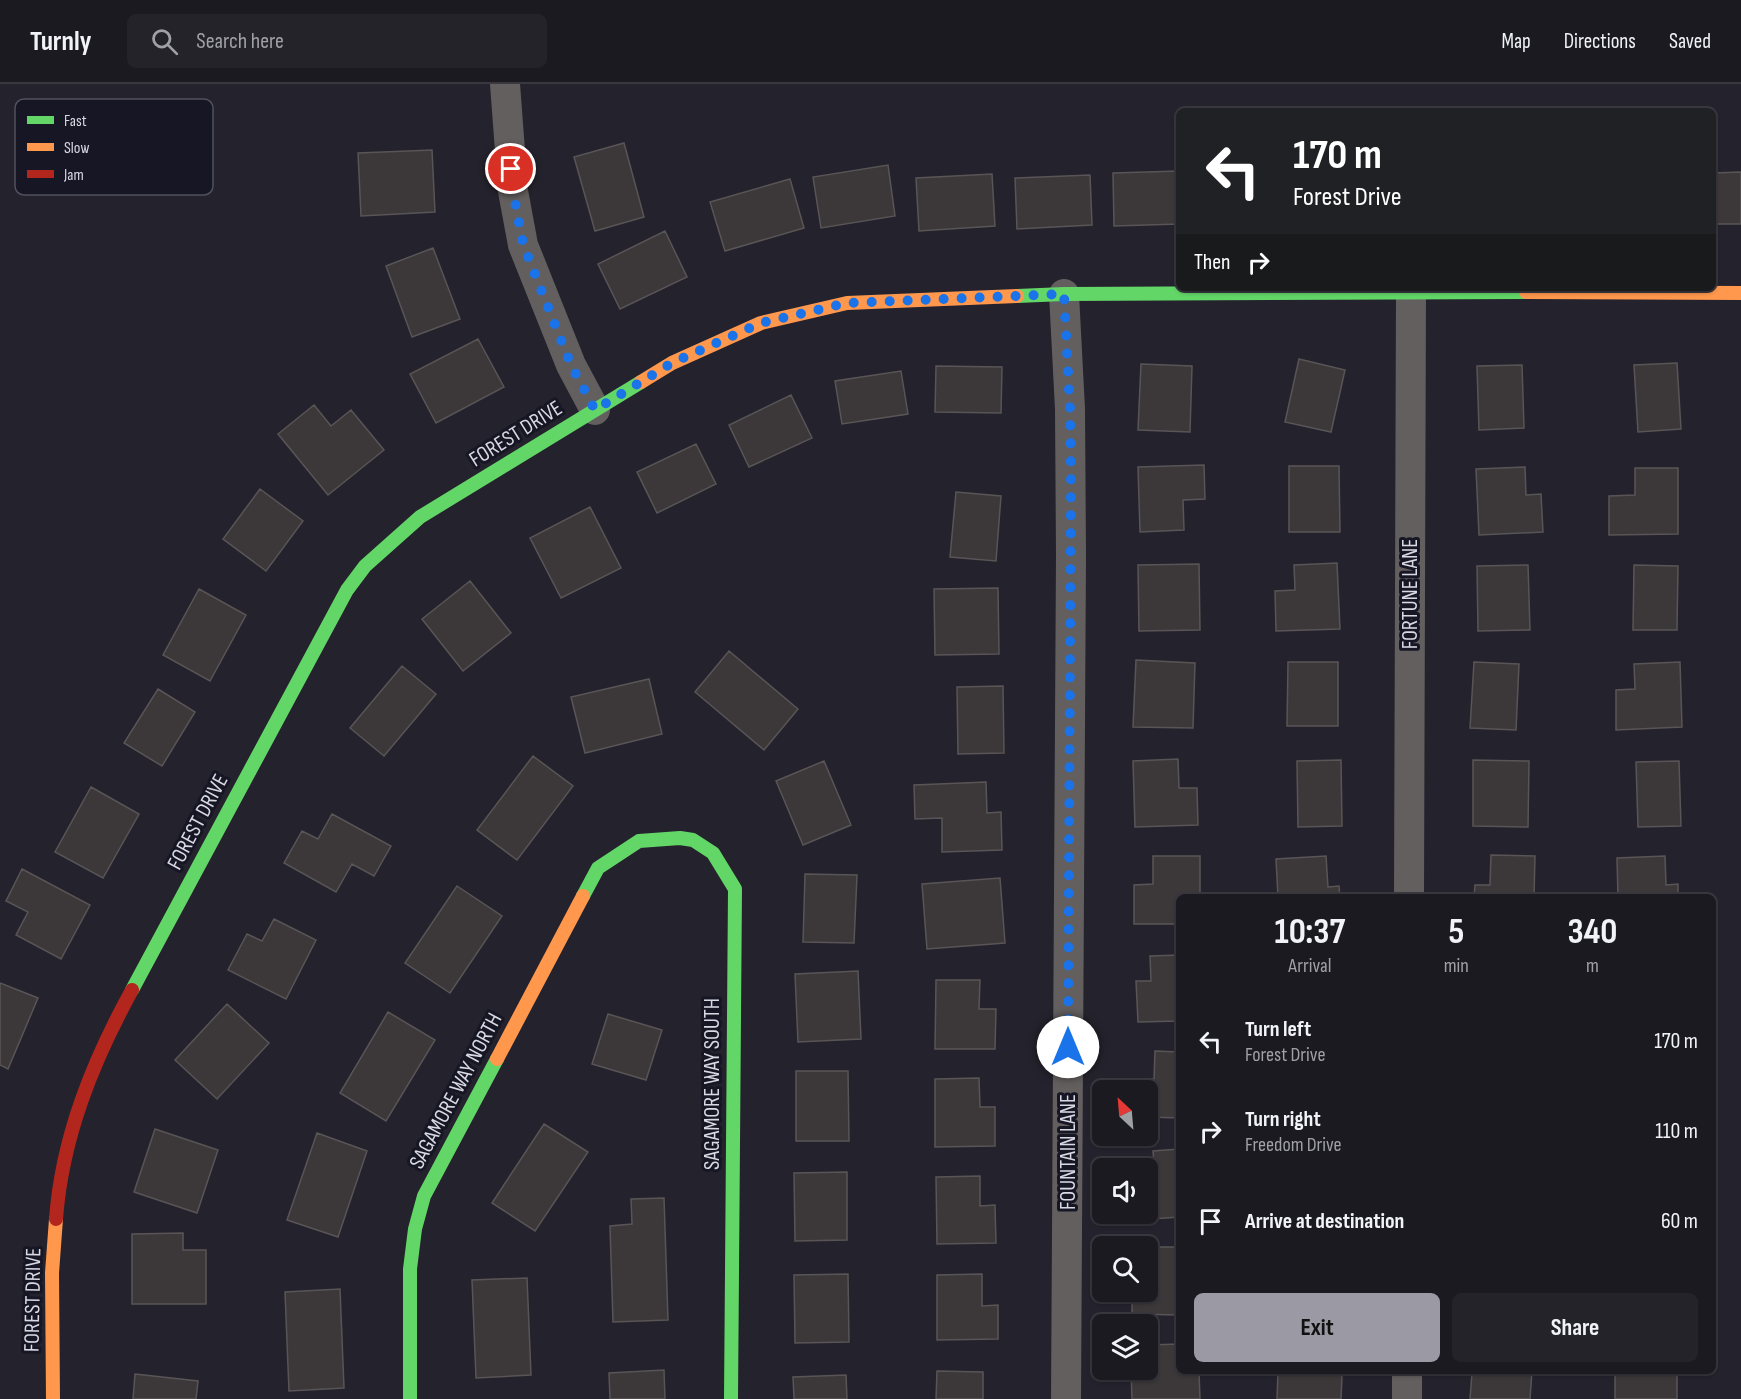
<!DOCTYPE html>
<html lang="en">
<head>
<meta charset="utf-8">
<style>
	:root { --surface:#1b1a21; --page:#24232a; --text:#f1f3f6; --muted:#a0a1a5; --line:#39383f; --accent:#9a99a4 }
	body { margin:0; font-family:"Sofia Sans Condensed",sans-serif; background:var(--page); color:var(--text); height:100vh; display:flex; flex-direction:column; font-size:22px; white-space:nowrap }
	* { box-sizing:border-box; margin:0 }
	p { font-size:20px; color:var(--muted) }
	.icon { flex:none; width:33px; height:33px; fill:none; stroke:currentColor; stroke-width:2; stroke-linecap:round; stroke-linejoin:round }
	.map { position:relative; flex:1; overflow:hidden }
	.side { position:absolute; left:1176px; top:810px; width:540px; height:480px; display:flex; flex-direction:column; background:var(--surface); border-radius:9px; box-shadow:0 2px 4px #0004,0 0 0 2px var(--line) }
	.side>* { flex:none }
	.top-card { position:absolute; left:1176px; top:24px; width:540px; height:183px; border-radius:9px; box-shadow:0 2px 4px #0004,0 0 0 2px var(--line); background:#202124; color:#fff; overflow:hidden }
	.needle { width:39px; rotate:334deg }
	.fabs { position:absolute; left:1092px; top:996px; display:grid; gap:12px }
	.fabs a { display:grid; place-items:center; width:66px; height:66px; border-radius:9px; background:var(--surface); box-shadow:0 2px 4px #0004,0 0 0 2px var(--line); font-size:30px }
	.pin { position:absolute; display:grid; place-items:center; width:51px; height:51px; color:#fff; margin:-26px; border:3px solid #fff; border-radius:50%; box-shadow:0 2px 6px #0007 }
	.me { position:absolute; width:66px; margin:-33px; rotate:0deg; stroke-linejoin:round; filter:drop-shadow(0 0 4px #0008) }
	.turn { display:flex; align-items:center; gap:21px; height:126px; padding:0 18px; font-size:27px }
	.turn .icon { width:78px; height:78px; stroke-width:2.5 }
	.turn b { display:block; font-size:42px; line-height:51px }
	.then { display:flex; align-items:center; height:57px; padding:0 18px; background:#0003; gap:12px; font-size:22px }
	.eta { display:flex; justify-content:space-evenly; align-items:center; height:102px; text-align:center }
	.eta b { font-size:36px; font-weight:700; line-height:42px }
	.button { display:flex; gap:12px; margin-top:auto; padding:12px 18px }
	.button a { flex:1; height:69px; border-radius:9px; background:var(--accent); color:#111; font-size:24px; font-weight:700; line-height:69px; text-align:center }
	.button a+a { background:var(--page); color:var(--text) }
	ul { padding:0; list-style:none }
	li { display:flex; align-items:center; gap:18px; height:90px; padding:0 18px }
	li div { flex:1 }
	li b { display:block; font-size:22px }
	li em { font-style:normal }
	header { display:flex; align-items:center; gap:36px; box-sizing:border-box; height:84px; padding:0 30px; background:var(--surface); border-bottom:2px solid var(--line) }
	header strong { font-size:28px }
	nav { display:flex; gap:33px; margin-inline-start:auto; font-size:21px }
	.search { width:420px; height:54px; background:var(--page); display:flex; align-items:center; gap:15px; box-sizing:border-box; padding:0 21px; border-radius:9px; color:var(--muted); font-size:22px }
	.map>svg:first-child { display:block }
</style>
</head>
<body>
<header>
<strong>Turnly</strong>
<div class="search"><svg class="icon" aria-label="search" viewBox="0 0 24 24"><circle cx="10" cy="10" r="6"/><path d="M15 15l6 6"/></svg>Search here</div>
<nav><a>Map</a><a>Directions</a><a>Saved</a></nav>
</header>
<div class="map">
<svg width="1741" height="1315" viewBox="0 0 1741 1315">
	<rect width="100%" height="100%" fill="#24222c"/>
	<!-- building -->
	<path fill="#3c3839" stroke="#595557" stroke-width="1.5" d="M624 59 644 133 595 147 574 73Z
		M432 66 435 128 361 132 358 69Z
		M888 81 895 132 821 144 813 93Z
		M1179 87V140L1114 142 1113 89Z
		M1741 88V140H1713V89Z
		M992 90 995 142 919 147 916 94Z
		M1090 91 1092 141 1017 145 1015 94Z
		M790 95 804 144 725 167 710 118Z
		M665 147 687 193 620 225 598 180Z
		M433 164 460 235 412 253 386 182Z
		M478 255 504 303 436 339 410 290Z
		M1299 275 1345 286 1331 348 1285 338Z
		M1677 279 1681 345 1638 348 1634 281Z
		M1141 280 1192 282 1190 348 1138 346Z
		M1522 281 1524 344 1479 346 1477 282Z
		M936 282 1002 283 1001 329 935 328Z
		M901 287 908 330 842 340 835 297Z
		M791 311 812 354 749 383 729 341Z
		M314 321 331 342 351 326 384 366 328 411 278 350Z
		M696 360 716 400 657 429 637 388Z
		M1204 381 1205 415 1183 416 1184 446 1140 448 1138 383Z
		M1289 382H1339L1340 448H1289Z
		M1525 383 1526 411 1541 410 1543 448 1479 451 1476 385Z
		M1635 384H1678V450L1609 451V412L1635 411Z
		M260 405 303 437 266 487 223 455Z
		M956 408 1001 412 996 477 950 473Z
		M590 423 621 484 561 514 530 454Z
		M1337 479 1340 545 1276 547 1275 507 1295 506 1294 481Z
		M1199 480 1200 546 1139 547 1138 481Z
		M1528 481 1530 546 1478 547 1477 482Z
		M1634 481 1678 482 1677 546H1633Z
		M470 497 511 549 463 587 422 535Z
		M998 504 999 570 935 571 934 505Z
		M199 505 246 531 210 597 163 571Z
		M729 567 798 625 764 666 695 608Z
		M1136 576 1195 579 1193 644 1133 643Z
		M1288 578H1338V642H1287Z
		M1474 578 1519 580 1516 646 1470 644Z
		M1680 578 1682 643 1616 646V606L1635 605 1634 580Z
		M402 582 436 610 384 672 350 644Z
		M649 595 662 650 585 669 571 613Z
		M1003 602 1004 669 958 670 957 603Z
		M158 605 195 628 162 682 124 659Z
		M533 672 573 702 517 776 477 746Z
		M1178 675 1179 704H1197L1198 741 1135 743 1133 677Z
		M1341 676 1342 742 1298 743 1297 677Z
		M1473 676 1529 677 1528 743 1473 742Z
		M824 677 851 741 803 761 776 697Z
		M1679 677 1681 742 1638 743 1636 678Z
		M986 698 987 729 1001 728 1002 766 942 768V734L915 735 914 701Z
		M91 703 139 730 103 794 55 768Z
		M332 730 391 762 374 792 352 780 336 808 284 779 302 747 318 755Z
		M1491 771 1535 772 1534 813H1474L1475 801H1490Z
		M1153 772H1200V813H1179V840H1134V801L1153 800Z
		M1326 772 1328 803 1339 802 1340 813H1278L1276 775Z
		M1665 772 1666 801 1678 800V813H1618L1617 774Z
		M22 785 90 821 61 875 16 851 28 828 6 817Z
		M805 790 857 791 854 859 803 858Z
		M1000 794 1005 859 927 865 922 800Z
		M457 802 502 832 450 909 405 879Z
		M274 835 316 856 286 915 228 886 247 850 262 857Z
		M1179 871V937L1138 938 1136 897H1151L1150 872Z
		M858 887 861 955 798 958 795 890Z
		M936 896H980L979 925H996L995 965H935Z
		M0 899 38 914 8 985 0 981Z
		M227 920 269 959 217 1015 175 976Z
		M388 928 435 956 386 1037 340 1009Z
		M608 930 662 946 646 996 592 980Z
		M1155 967 1179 968V1034L1148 1033V1006H1138V995H1154Z
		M796 987H848L849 1057H796Z
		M979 994 980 1023H995V1062L935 1063V995Z
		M544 1040 588 1068 535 1147 492 1119Z
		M155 1045 218 1066 197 1129 134 1108Z
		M317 1049 367 1067 338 1153 287 1136Z
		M1179 1065V1133L1138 1136V1130H1148V1093L1155 1092 1153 1067Z
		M847 1088V1156L795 1157 794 1089Z
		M980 1092V1122L995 1121 996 1159 937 1160 936 1093Z
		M664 1114 668 1236 613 1238 610 1142 632 1140 631 1115Z
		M183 1149V1166H206V1220H132V1150Z
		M1148 1163H1179V1231L1132 1230V1208H1148Z
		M848 1190 849 1258 795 1259 794 1191Z
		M982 1190V1222L998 1221V1255L937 1256V1191Z
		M527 1194 531 1291 476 1294 472 1196Z
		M340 1205 344 1304 289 1307 285 1208Z
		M1179 1260V1287H1199L1200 1315H1132L1131 1287H1148V1261Z
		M664 1286 665 1315H610L609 1289Z
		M937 1287 983 1288V1315H936Z
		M1278 1287H1323V1291H1342L1341 1315H1277Z
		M1488 1287H1532L1530 1315H1470L1472 1289 1488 1290Z
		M1615 1287H1662V1291H1677V1315H1615Z
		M135 1290 198 1297 196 1315H133Z
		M846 1291 847 1315H794L793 1293Z"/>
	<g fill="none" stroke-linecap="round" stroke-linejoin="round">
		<!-- street -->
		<path stroke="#645f5f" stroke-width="30" d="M505 0 513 107 523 161 571 281 595 326
			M1064 210 1070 325 1071 471 1066 1315
			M1409 813 1411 208
			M1407 1315V1287"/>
		<!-- fast -->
		<path stroke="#63d668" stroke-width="14" d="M1017 212 1064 210 1526 208
			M583 812 598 784 639 757 680 754 693 756 713 769 735 805 731 1315
			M132 906 347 506 365 482 420 433 641 298
			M410 1315V1185L415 1145 424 1112 497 975"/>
		<!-- slow -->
		<path stroke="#ff974d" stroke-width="14" d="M1526 208 1741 209
			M641 298 672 279 761 239 847 219 1017 212
			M497 975 583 812
			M53 1315 52 1189 56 1135"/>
		<!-- jam -->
		<path stroke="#b3261e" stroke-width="14" d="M56 1135C62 1053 93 977 132 906"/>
	</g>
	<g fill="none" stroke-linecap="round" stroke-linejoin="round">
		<!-- route -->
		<path stroke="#1a73e8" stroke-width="10" stroke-dasharray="0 18" d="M511 85 513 107 523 160 571 281 595 326 672 279 761 239 847 219 1064 210 1070 325 1071 388 1068 963"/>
	</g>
	<g text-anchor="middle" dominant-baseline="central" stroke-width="6" stroke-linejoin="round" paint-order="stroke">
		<!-- street labels -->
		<g font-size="22" fill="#d9d9e4" stroke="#171625">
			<text transform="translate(516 350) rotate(-32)">FOREST DRIVE</text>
			<text transform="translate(1410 510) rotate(-90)">FORTUNE LANE</text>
			<text transform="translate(198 738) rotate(-62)">FOREST DRIVE</text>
			<text transform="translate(712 1000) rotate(-90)">SAGAMORE WAY SOUTH</text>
			<text transform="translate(456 1007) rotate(-62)">SAGAMORE WAY NORTH</text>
			<text transform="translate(1068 1068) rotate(-90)">FOUNTAIN LANE</text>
			<text transform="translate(33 1216) rotate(-89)">FOREST DRIVE</text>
		</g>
	</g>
	<!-- legend -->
	<rect x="15" y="15" width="198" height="96" rx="9" fill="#171625" stroke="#51505e" stroke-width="1.5"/>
	<rect x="27" y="32" width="27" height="8" fill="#63d668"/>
	<rect x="27" y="59" width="27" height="8" fill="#ff974d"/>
	<rect x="27" y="86" width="27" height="8" fill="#b3261e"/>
	<g font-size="16" fill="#d9d9e4">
		<text x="64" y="42">Fast</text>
		<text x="64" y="69">Slow</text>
		<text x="64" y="96">Jam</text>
	</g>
</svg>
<div class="fabs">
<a><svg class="needle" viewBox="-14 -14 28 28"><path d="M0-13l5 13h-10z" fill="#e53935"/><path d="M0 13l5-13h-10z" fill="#a0a1a5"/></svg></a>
<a><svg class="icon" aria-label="sound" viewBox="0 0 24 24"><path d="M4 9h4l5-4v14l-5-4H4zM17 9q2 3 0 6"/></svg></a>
<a><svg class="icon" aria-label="search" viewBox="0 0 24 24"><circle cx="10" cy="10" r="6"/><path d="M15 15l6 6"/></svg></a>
<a><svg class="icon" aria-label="layers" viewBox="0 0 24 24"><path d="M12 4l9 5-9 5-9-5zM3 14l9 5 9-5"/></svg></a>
</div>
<div class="pin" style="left:511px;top:85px;background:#d93025"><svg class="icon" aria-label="arrive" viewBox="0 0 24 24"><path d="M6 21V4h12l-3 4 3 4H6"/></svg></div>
<svg class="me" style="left:1068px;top:963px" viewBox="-20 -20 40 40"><circle r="19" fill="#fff"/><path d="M0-13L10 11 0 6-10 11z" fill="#1a73e8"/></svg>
<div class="top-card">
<div class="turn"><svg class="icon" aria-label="left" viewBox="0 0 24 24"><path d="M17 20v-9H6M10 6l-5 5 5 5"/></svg><div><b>170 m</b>Forest Drive</div></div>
<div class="then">Then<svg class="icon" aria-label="right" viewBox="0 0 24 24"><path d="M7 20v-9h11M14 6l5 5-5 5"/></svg></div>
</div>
<section class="side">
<div class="eta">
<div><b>10:37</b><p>Arrival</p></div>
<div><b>5</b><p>min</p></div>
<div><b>340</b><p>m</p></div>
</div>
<ul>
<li><svg class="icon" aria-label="left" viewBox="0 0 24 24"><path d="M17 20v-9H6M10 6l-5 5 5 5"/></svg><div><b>Turn left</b><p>Forest Drive</p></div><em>170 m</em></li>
<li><svg class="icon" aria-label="right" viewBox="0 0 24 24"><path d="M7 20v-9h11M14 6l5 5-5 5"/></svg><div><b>Turn right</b><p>Freedom Drive</p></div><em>110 m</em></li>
<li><svg class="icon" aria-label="arrive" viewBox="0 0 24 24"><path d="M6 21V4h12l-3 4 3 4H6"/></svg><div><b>Arrive at destination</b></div><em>60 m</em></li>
</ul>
<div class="button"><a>Exit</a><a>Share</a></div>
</section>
</div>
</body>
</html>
